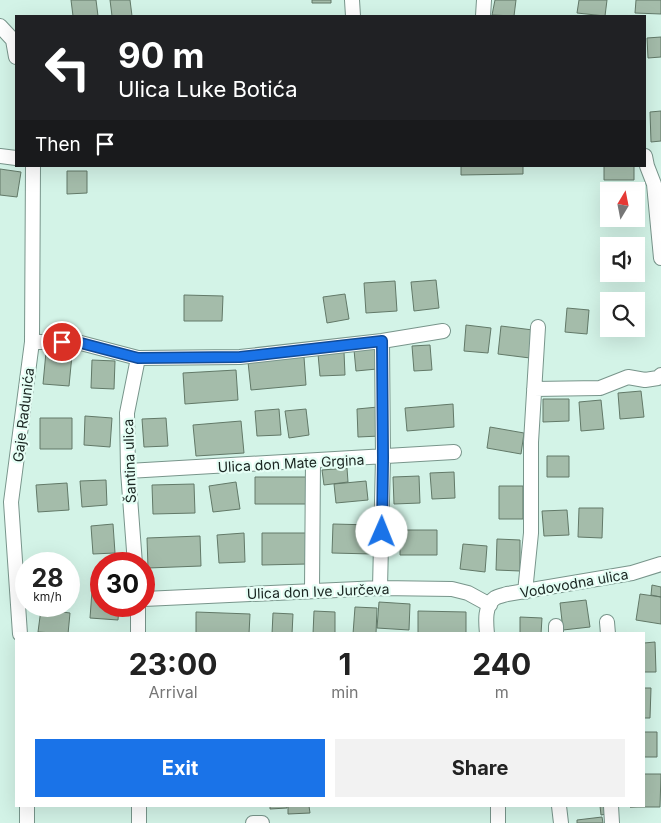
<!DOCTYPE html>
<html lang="en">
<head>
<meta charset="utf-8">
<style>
	:root { --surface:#fff; --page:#f2f2f2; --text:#222; --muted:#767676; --accent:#1a73e8 }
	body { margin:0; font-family:Inter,sans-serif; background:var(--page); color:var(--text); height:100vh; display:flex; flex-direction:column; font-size:19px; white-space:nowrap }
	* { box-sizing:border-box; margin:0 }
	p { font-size:16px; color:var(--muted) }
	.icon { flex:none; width:28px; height:28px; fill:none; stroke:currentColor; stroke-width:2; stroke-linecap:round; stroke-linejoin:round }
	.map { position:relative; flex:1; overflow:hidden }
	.sheet { position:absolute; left:15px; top:632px; width:630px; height:175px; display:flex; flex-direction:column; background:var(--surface); border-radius:0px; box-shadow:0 5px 20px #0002 }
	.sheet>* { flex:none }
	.banner { position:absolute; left:15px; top:15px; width:631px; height:152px; border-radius:0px; box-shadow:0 5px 20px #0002; background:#202124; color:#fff; overflow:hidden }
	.needle { width:32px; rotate:10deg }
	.buttons { position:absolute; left:600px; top:182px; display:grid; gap:10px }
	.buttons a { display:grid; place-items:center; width:45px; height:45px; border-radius:0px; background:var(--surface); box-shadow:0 5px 20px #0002; font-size:25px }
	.speed { position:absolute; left:15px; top:552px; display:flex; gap:10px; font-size:25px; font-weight:700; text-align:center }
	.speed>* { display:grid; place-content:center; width:65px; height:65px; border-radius:50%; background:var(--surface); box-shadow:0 5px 20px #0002; line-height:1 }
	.speed small { font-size:12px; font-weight:400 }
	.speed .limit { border:8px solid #d22; background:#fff; color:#111 }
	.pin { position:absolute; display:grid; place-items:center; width:42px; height:42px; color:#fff; margin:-21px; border:2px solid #fff; border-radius:50%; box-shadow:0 1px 5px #0007 }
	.me { position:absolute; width:55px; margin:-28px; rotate:1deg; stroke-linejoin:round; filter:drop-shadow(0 0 4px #0008) }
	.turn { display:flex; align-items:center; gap:18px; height:105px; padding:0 20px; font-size:22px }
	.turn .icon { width:65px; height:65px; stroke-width:2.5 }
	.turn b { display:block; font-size:35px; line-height:42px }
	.then { display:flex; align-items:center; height:48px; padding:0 20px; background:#0003; gap:10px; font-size:19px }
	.eta { display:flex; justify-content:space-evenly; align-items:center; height:85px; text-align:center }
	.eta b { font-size:30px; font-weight:700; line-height:35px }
	.button { display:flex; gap:10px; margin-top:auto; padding:10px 20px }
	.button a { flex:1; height:58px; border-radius:0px; background:var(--accent); color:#fff; font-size:20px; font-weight:700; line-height:58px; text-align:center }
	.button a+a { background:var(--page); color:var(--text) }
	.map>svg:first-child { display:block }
</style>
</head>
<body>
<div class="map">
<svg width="661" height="823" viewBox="0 0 661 823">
	<rect width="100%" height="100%" fill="#d3f3e7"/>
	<!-- building -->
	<path fill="#a4bcaa" stroke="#627968" d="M71 0H96L98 16H73Z
		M110 0H130L132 16H112Z
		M312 0H331V3H312Z
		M495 0H516L514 16 492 15Z
		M579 0H607L605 16 577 13Z
		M636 0H661V14L635 13Z
		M661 37V57L648 58 647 38Z
		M661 111V141L651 142 650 112Z
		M461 166H523V174L461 175Z
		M604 166H634V180H604Z
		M0 169 21 172 17 197 0 195Z
		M67 171H87V193L67 194Z
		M436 280 439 308 414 311 411 282Z
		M395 281 397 311 366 313 364 283Z
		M345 294 349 319 327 323 323 297Z
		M184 295 223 296 222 321H184Z
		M567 308 589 310 587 334 565 332Z
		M466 325 491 328 488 353 464 351Z
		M501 326 533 330 530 358 498 354Z
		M430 345 432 370 414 371 412 346Z
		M375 349 377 369 356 371 354 350Z
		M46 352 72 355 69 386 43 384Z
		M344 352 345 375 320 376 318 354Z
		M304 357 306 385 251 390 248 362Z
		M92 360 115 361 114 389 91 388Z
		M236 370 238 400 185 404 183 373Z
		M641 391 644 417 620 419 618 393Z
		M543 399H569V421L543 422Z
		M601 400 604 429 581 431 579 402Z
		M453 404 454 427 407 431 405 408Z
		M378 407 380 436 358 437 357 409Z
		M279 409 281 435 257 436 255 411Z
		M306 409 309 435 289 438 285 411Z
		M85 416 112 418 110 447 84 445Z
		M40 418H72V449H40Z
		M166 418 168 446 144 447 142 419Z
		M241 421 244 453 196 456 193 425Z
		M490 427 524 433 521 454 487 448Z
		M547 456H569V477H547Z
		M347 468 348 482 324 485 322 470Z
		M454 472 455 498 432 499 430 473Z
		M419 476 420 503 394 504 393 477Z
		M255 477H306V504H255Z
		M106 480 107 505 82 507 80 481Z
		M366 481 368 500 336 503 334 484Z
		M236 482 240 509 213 512 209 486Z
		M67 483 69 510 38 512 36 485Z
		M194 484 195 513 153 514 152 485Z
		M499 486H523V519H499Z
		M579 508H603L602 538 578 537Z
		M567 510 569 535 544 536 542 511Z
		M113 524 115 553 93 554 91 526Z
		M333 524 372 525V554L332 553Z
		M400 530H437V555H400Z
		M244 533 245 562 219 563 217 535Z
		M262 533H307V564L262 565Z
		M200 536 201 566 148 568 147 538Z
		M497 539 520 540V571L496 570Z
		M463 544 487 546 485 572 460 569Z
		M69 575H71L69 599Z
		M652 585 661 587V597L651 595Z
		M92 591 101 592V606H119L118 620 90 618Z
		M640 594 661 597V624L636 620Z
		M586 600 590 627 563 630 560 603Z
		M379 602 410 604 409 630 377 628Z
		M355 607 377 608 376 634H353Z
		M41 609 70 613 68 634 38 632Z
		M314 611 335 612V634H313Z
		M418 611 466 612V634H418Z
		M196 612 250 614 249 634H196Z
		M273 613 293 614 292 634H272Z
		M520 617 542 618 541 634H520Z
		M655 642 656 672H644V643Z
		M644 688H651L650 718H644Z
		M644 732H657V757H644Z
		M644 774H661L660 807H630L644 806Z
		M270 806H287V808L270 809Z
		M288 806H309L310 813 288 814Z
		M600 806H611V813L601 815Z
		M602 817 603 823H577V820Z"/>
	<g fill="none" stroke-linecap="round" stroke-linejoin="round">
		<!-- minor casing -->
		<g stroke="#78958b" stroke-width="16">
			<path id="minor" d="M352 0 353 16
				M483 16 484 0
				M0 26 13 40 16 57
				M0 156 16 158
				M645 156 647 166 654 184 661 258
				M32 342H77L138 358 240 357 382 341 443 331
				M534 389 600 388 628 377 645 380 658 378 661 375
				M128 471 454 452
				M135 564 128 471 127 413 138 358
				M380 588 383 458 382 341
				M312 590 313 462
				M525 592 531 533V442L538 327
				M144 599 380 588 452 589 468 593 490 605
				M607 622 608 634
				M556 626V634
				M20 634 11 502 32 342 33 166
				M138 634V606
				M487 634C486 623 484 605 495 598 498 596 504 595 507 594L632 573 661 564
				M27 806V823
				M139 806V823
				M498 806V823
				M559 806 561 823
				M611 806 612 823
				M253 823H262"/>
		</g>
		<!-- minor -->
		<use href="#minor" stroke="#fff" stroke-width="14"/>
	</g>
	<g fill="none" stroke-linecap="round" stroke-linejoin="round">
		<!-- route casing -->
		<g stroke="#114b97" stroke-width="12">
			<path id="route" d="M62 342H77L138 358 240 357 382 341 383 458 382 532"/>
		</g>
		<!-- route -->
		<use href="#route" stroke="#1a73e8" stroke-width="9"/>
	</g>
	<g text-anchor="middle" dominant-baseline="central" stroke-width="4.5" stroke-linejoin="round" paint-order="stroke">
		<!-- street labels -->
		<g font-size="14" fill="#192420" stroke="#e5fef5">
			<text transform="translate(23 415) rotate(-83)">Gaje Radunića</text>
			<text transform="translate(129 461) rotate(-92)">Šantina ulica</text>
			<text transform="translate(291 463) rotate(-3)">Ulica don Mate Grgina</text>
			<text transform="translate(574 583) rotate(-10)">Vodovodna ulica</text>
			<text transform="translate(318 591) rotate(-2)">Ulica don Ive Jurčeva</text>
		</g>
	</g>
</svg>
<div class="buttons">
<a><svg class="needle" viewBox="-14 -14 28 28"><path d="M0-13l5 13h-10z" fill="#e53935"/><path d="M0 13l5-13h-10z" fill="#767676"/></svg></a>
<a><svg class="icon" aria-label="sound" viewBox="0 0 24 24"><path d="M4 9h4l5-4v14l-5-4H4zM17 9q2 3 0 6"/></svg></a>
<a><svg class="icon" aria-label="search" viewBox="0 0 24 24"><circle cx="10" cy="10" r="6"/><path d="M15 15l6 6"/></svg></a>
</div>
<div class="speed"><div>28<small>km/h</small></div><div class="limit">30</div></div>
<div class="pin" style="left:62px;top:342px;background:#d93025"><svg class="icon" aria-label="arrive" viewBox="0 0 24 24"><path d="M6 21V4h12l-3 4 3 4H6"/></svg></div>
<svg class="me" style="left:382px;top:532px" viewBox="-20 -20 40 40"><circle r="19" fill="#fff"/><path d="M0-13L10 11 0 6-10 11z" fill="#1a73e8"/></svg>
<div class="banner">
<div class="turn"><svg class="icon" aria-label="left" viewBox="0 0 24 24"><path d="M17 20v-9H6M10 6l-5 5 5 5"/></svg><div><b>90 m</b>Ulica Luke Botića</div></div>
<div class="then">Then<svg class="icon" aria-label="arrive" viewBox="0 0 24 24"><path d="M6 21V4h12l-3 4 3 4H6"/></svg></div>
</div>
<section class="sheet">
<div class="eta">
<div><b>23:00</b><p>Arrival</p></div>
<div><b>1</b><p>min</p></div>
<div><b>240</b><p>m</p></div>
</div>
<div class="button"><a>Exit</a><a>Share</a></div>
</section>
</div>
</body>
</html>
